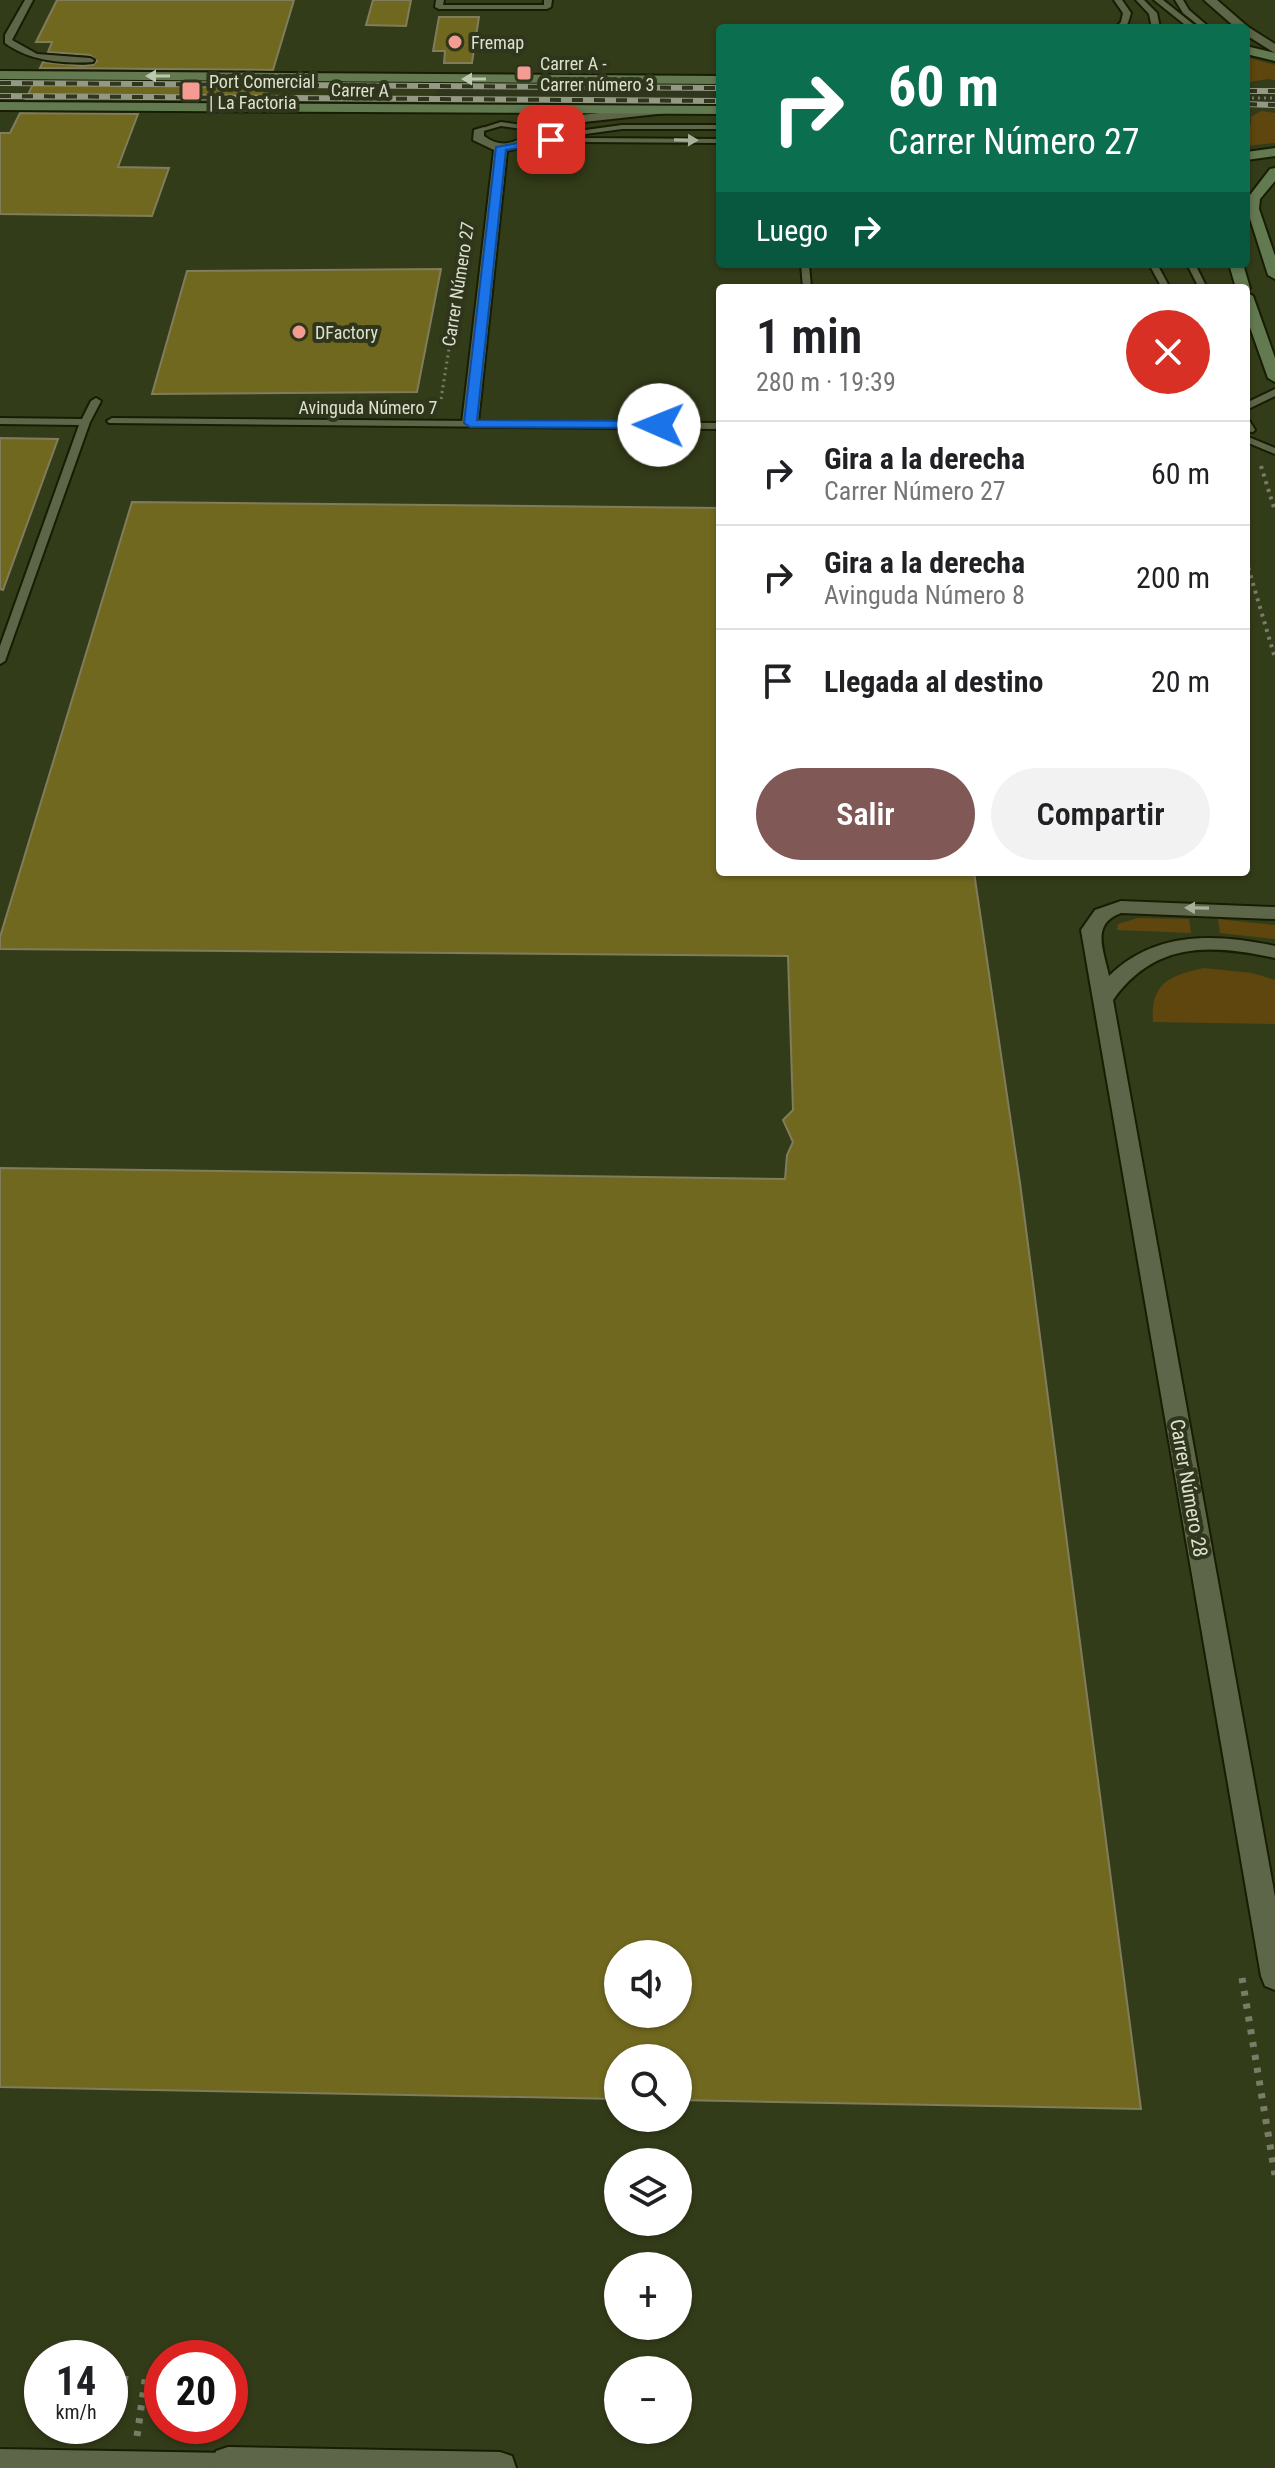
<!DOCTYPE html>
<html lang="es">
<head>
<meta charset="utf-8">
<style>
	:root { --surface:#fff; --page:#f2f2f2; --text:#202124; --muted:#757577; --line:#e0e0e0; --accent:#805856 }
	body { margin:0; font-family:"Roboto Condensed",sans-serif; background:var(--page); color:var(--text); height:100vh; display:flex; flex-direction:column; font-size:30px; white-space:nowrap }
	* { box-sizing:border-box; margin:0 }
	p { font-size:26px; color:var(--muted) }
	.icon { flex:none; width:44px; height:44px; fill:none; stroke:currentColor; stroke-width:2; stroke-linecap:round; stroke-linejoin:round }
	.map { position:relative; flex:1; overflow:hidden }
	.sheet { position:absolute; left:716px; top:284px; width:534px; height:592px; display:flex; flex-direction:column; background:var(--surface); border-radius:8px; box-shadow:0 2px 6px #0004 }
	.sheet>* { flex:none }
	.top-card { position:absolute; left:716px; top:24px; width:534px; height:244px; border-radius:8px; box-shadow:0 2px 6px #0004; background:#0b6e4f; color:#fff; overflow:hidden }
	.controls { position:absolute; left:604px; top:1940px; display:grid; gap:16px }
	.controls a { display:grid; place-items:center; width:88px; height:88px; border-radius:50%; background:var(--surface); box-shadow:0 2px 6px #0004; font-size:40px }
	.speed { position:absolute; left:24px; top:2340px; display:flex; gap:16px; font-size:40px; font-weight:700; text-align:center }
	.speed>* { display:grid; place-content:center; width:104px; height:104px; border-radius:50%; background:var(--surface); box-shadow:0 2px 6px #0004; line-height:1 }
	.speed small { font-size:20px; font-weight:400 }
	.speed .limit { border:12px solid #d22; background:#fff; color:#111 }
	.pin { position:absolute; display:grid; place-items:center; width:68px; height:68px; color:#fff; margin:-34px; border-radius:16px; box-shadow:0 4px 12px #0006 }
	.me { position:absolute; width:88px; margin:-44px; rotate:271deg; stroke-linejoin:round; filter:drop-shadow(0 0 6px #0008) }
	.turn { display:flex; align-items:center; gap:28px; height:168px; padding:0 40px; font-size:36px }
	.turn .icon { width:104px; height:104px; stroke-width:2.5 }
	.turn b { display:block; font-size:56px; line-height:68px }
	.then { display:flex; align-items:center; height:76px; padding:0 40px; background:#0003; gap:16px; font-size:30px }
	.round { display:grid; place-items:center; flex:none; width:84px; height:84px; border-radius:42px; background:var(--page) }
	.head { display:flex; align-items:center; justify-content:space-between; height:136px; padding:0 40px }
	h1 { font-size:48px; font-weight:600; line-height:60px }
	.action { display:flex; gap:16px; margin-top:auto; padding:16px 40px }
	.action a { flex:1; height:92px; border-radius:48px; background:var(--accent); color:#fff; font-size:32px; font-weight:600; line-height:92px; text-align:center }
	.action a+a { background:var(--page); color:var(--text) }
	ul { padding:0; list-style:none }
	li { display:flex; align-items:center; gap:24px; height:104px; padding:0 40px; border-top:2px solid var(--line) }
	li div { flex:1 }
	li b { display:block; font-size:30px }
	li em { font-style:normal }
	.map>svg:first-child { display:block }
</style>
</head>
<body>
<div class="map">
<svg width="1275" height="2468" viewBox="0 0 1275 2468">
	<rect width="100%" height="100%" fill="#2f361b"/>
	<!-- built -->
	<path fill="#333c19" fill-rule="evenodd" d="M0 0H1275V94L1246 93V28H720V90L437 88 435 96 720 99V264H1246V102H1275V2468H0ZM720 288H1246V872H720ZM618 1954H678V2014H618ZM618 2058H678V2118H618ZM618 2162H678V2222H618ZM618 2266H678V2326H618ZM42 2358H110V2426H42ZM162 2358H230V2426H162ZM618 2370H678V2430H618Z"/>
	<!-- green -->
	<path fill="#5e460e" d="M1246 57 1275 65V80L1267 79 1246 83Z
		M1261 111 1275 113V143L1246 146V129L1251 124V117Z
		M1138 918 1189 919 1191 933 1117 930 1118 924Z
		M1218 919 1275 925V939L1220 933Z
		M1204 968 1252 973 1275 980V1024L1153 1022C1150 983 1170 975 1204 968Z"/>
	<!-- building -->
	<path fill="#71681f" stroke="#807c5d" stroke-width="2" fill-rule="evenodd" d="M57 0H294L273 70 40 68 43 62 82 66 93 65 97 61 90 55 48 52 52 42H36Z
		M373 0H411L406 26 366 25Z
		M439 17H479L472 63H444L445 51H433Z
		M34 82 269 84 266 96 26 99Z
		M20 113 138 114 118 167 169 168 152 216 0 214V133H10Z
		M441 269 417 392 152 394 187 271Z
		M0 438 58 439 3 590 0 589Z
		M132 502 720 508V872H974L1020 1183 1141 2109 678 2100V2058H618V2099L0 2087V1168L785 1179 787 1155 793 1142 783 1120 793 1110 788 956 0 949V937ZM618 1954H678V2014H618Z"/>
	<g fill="none" stroke-linecap="round" stroke-linejoin="round">
		<!-- service casing -->
		<g stroke="#171d03" stroke-width="4">
			<path id="service" d="M25 0H33L12 40 37 54 90 58 94 60 93 62C63 64 29 61 5 43V35Z
				M436 0H444L443 5H544V0H552L551 7 547 9H439L435 7Z
				M1114 0H1122L1131 13 1128 23 1123 28H1115L1121 22 1123 13Z
				M1136 0H1144L1157 13 1160 28H1152L1149 14Z
				M1154 0H1163L1198 28H1189Z
				M1175 0H1183L1189 10 1210 28H1202L1183 13Z
				M501 122 571 132 622 125H720V129H622L571 136 501 126 480 132 476 130Z
				M560 138H563V142L524 145 520 143 524 141Z
				M585 138 720 139V143L582 142V138Z
				M801 264H809L811 288H803Z
				M1149 264H1157L1170 288H1162Z
				M1187 264H1195L1207 288H1199Z
				M1275 389V396L1246 410V403Z
				M96 398 101 401 90 422 5 661 0 664V646L79 425 0 424V418L82 419 91 401Z
				M112 418 720 423V429L109 423 107 421Z
				M1246 419 1249 420 1255 430 1253 432 1246 431Z
				M1246 436 1275 448V454L1246 442Z
				M0 2449 228 2453 235 2456 238 2463 236 2468H0Z"/>
		</g>
		<!-- minor casing -->
		<g stroke="#171d03" stroke-width="4">
			<path id="minor" d="M1204 0H1217L1248 27 1275 44V53L1246 35V28H1236Z
				M663 106 667 107V113L547 126 536 131 537 136 524 147 507 151 478 423 475 426H465L462 423 494 150 473 140 474 130 484 127V136C497 146 512 146 525 135V126L545 119Z
				M1121 901 1275 907V919L1121 913C1090 924 1104 951 1109 976 1154 931 1216 933 1275 946V958C1211 944 1155 941 1113 1000L1275 1897V1990L1265 1986 1261 1976 1081 930 1095 910Z
				M228 2447 500 2452 512 2456 516 2468H211L216 2451Z"/>
		</g>
		<!-- secondary casing -->
		<g stroke="#171d03" stroke-width="4">
			<path id="secondary" d="M1246 46 1275 53V61L1246 54Z
				M0 71 720 76V84L0 79Z
				M0 102 720 106V114L0 110Z
				M1275 148V156L1246 160V152Z
				M1275 168V181L1260 199 1259 209 1275 256V279L1268 275 1246 206 1247 199 1270 169Z
				M1229 264H1243L1250 288 1248 291 1236 288Z
				M1246 292 1253 296 1275 358V382L1268 378 1246 316Z"/>
		</g>
		<!-- path-far2 -->
		<path stroke="#777d67" stroke-width="3" stroke-dasharray="2 4" stroke-linecap="butt" d="M1246 98H1275
			M441 399 457 298"/>
		<!-- path-far1 -->
		<path stroke="#777d67" stroke-width="4" stroke-dasharray="3 5" stroke-linecap="butt" d="M1261 466 1275 511
			M1246 560 1275 658"/>
		<!-- path -->
		<path stroke="#777d67" stroke-width="7" stroke-dasharray="5 8" stroke-linecap="butt" d="M1242 1978 1275 2175
			M119 2406 126 2372
			M137 2436 146 2374"/>
		<!-- service -->
		<use href="#service" fill="#5d6649" fill-rule="evenodd"/>
		<!-- minor -->
		<use href="#minor" fill="#5d6649" fill-rule="evenodd"/>
		<!-- secondary -->
		<use href="#secondary" fill="#637a51" fill-rule="evenodd"/>
		<!-- rail casing -->
		<g stroke="#939984" stroke-width="6">
			<path id="rail" d="M0 83 720 88
				M1246 91H1275
				M0 96 720 101
				M1246 104 1275 105"/>
		</g>
		<!-- rail -->
		<use href="#rail" stroke="#2f361b" stroke-width="4" stroke-dasharray="11" stroke-linecap="butt"/>
	</g>
	<!-- one-way arrows -->
	<defs><path id="oneway-solid" d="M-6-.8H1V-3.2L6.5 0L1 3.2V.8H-6Z" transform="scale(2)"/></defs>
	<g fill="#bec7b0">
		<use href="#oneway-solid" transform="translate(158 76) rotate(-180)"/>
		<use href="#oneway-solid" transform="translate(474 79) rotate(-180)"/>
	</g>
	<g fill="#a9b09a">
		<use href="#oneway-solid" transform="translate(686 140) rotate(1)"/>
		<use href="#oneway-solid" transform="translate(1197 908) rotate(-179)"/>
	</g>
	<!-- route -->
	<path fill="#1a73e8" stroke="#114b97" stroke-width="2" d="M551 137 555 138V143L506 150 477 420 659 421 665 425 663 428 470 427 464 423 496 147Z"/>
	<!-- markers -->
	<g fill="#f59c92" stroke="#2f361b" stroke-width="3">
		<circle cx="455" cy="42" r="8"/>
		<rect x="516" y="65" width="16" height="16" rx="4"/>
		<rect x="181" y="81" width="20" height="20" rx="4"/>
		<circle cx="299" cy="332" r="8"/>
	</g>
	<g text-anchor="middle" dominant-baseline="central" stroke-width="8" stroke-linejoin="round" paint-order="stroke">
		<!-- far-poi labels -->
		<g font-size="18" fill="#dce1d0" stroke="#2f361b" text-anchor="start">
			<text x="471" y="42">Fremap</text>
			<text x="540" y="63">Carrer A -<tspan x="540" dy="21">Carrer número 3</tspan></text>
			<text x="209" y="81">Port Comercial<tspan x="209" dy="21">| La Factoria</tspan></text>
			<text x="315" y="332">DFactory</text>
		</g>
		<!-- far-street labels -->
		<g font-size="18" fill="#dce1d0" stroke="#2f361b">
			<text transform="translate(360 90) rotate(1)">Carrer A</text>
			<text transform="translate(458 284) rotate(-81)">Carrer Número 27</text>
			<text x="368" y="407">Avinguda Número 7</text>
		</g>
		<!-- street labels -->
		<g font-size="20" fill="#dce1d0" stroke="#2f361b">
			<text transform="translate(1189 1488) rotate(80)">Carrer Número 28</text>
		</g>
	</g>
</svg>
<div class="controls">
<a><svg class="icon" aria-label="sound" viewBox="0 0 24 24"><path d="M4 9h4l5-4v14l-5-4H4zM17 9q2 3 0 6"/></svg></a>
<a><svg class="icon" aria-label="search" viewBox="0 0 24 24"><circle cx="10" cy="10" r="6"/><path d="M15 15l6 6"/></svg></a>
<a><svg class="icon" aria-label="layers" viewBox="0 0 24 24"><path d="M12 4l9 5-9 5-9-5zM3 14l9 5 9-5"/></svg></a>
<a>+</a>
<a>−</a>
</div>
<div class="speed"><div>14<small>km/h</small></div><div class="limit">20</div></div>
<div class="pin" style="left:551px;top:140px;background:#d93025"><svg class="icon" aria-label="arrive" viewBox="0 0 24 24"><path d="M6 21V4h12l-3 4 3 4H6"/></svg></div>
<svg class="me" style="left:659px;top:425px" viewBox="-20 -20 40 40"><circle r="19" fill="#fff"/><path d="M0-13L10 11 0 6-10 11z" fill="#1a73e8"/></svg>
<div class="top-card">
<div class="turn"><svg class="icon" aria-label="right" viewBox="0 0 24 24"><path d="M7 20v-9h11M14 6l5 5-5 5"/></svg><div><b>60 m</b>Carrer Número 27</div></div>
<div class="then">Luego<svg class="icon" aria-label="right" viewBox="0 0 24 24"><path d="M7 20v-9h11M14 6l5 5-5 5"/></svg></div>
</div>
<section class="sheet">
<div class="head"><div><h1>1 min</h1><p>280 m · 19:39</p></div><a class="round" style="background:#d93025;color:#fff"><svg class="icon" aria-label="close" viewBox="0 0 24 24"><path d="M6 6l12 12M18 6L6 18"/></svg></a></div>
<ul>
<li><svg class="icon" aria-label="right" viewBox="0 0 24 24"><path d="M7 20v-9h11M14 6l5 5-5 5"/></svg><div><b>Gira a la derecha</b><p>Carrer Número 27</p></div><em>60 m</em></li>
<li><svg class="icon" aria-label="right" viewBox="0 0 24 24"><path d="M7 20v-9h11M14 6l5 5-5 5"/></svg><div><b>Gira a la derecha</b><p>Avinguda Número 8</p></div><em>200 m</em></li>
<li><svg class="icon" aria-label="arrive" viewBox="0 0 24 24"><path d="M6 21V4h12l-3 4 3 4H6"/></svg><div><b>Llegada al destino</b></div><em>20 m</em></li>
</ul>
<div class="action"><a>Salir</a><a>Compartir</a></div>
</section>
</div>
</body>
</html>
